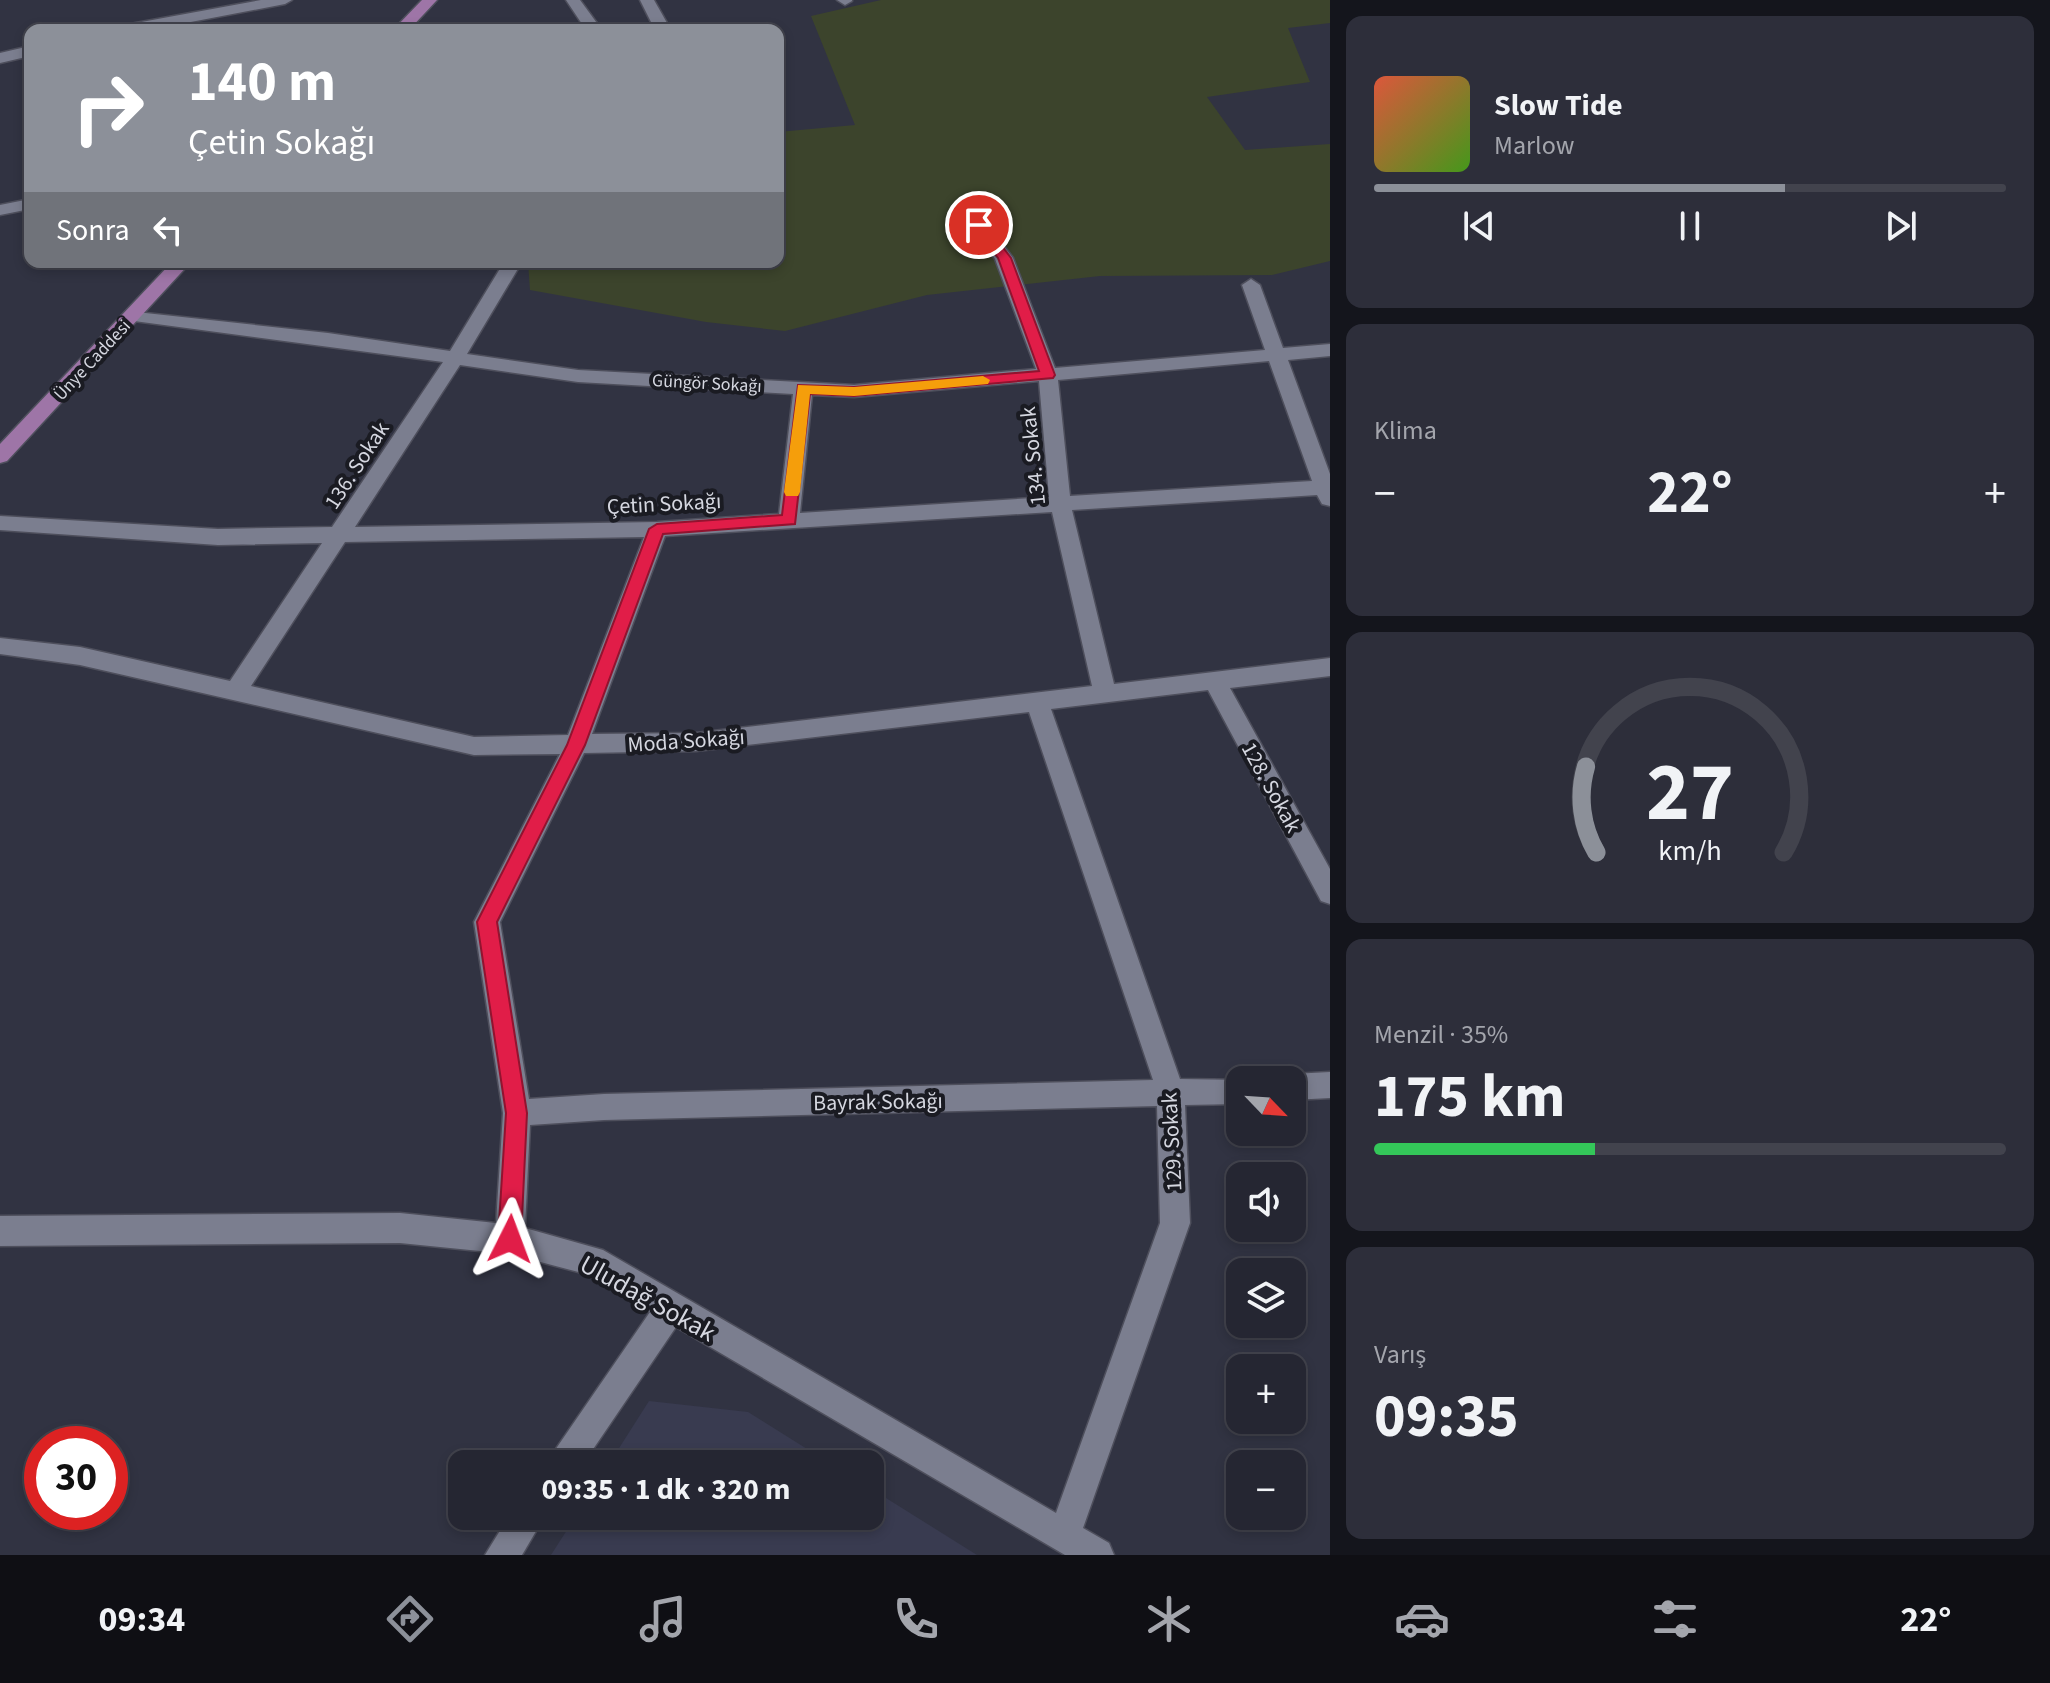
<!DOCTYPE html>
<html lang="tr">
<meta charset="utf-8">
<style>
:root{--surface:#252632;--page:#2d2e3a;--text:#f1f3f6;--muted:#a3a5ac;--line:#42434d;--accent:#8c9099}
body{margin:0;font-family:"Source Sans 3",sans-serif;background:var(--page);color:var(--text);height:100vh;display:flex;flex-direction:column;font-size:30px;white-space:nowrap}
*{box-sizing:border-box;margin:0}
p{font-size:26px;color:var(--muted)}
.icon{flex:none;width:44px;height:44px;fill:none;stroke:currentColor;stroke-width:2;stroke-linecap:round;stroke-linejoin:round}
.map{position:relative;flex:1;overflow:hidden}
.sheet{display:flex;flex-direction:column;gap:16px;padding:16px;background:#14151c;width:720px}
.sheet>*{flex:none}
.hud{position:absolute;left:24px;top:24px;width:760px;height:244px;border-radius:16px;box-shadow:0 4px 12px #0003,0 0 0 2px var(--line);background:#8c9099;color:#fff;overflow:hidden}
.needle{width:52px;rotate:115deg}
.tools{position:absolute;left:1226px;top:1066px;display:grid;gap:16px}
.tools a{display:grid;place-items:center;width:80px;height:80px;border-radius:16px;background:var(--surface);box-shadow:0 4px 12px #0003,0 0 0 2px var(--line);font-size:40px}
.speed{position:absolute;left:24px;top:1426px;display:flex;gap:16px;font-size:40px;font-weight:700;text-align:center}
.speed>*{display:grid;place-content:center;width:104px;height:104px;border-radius:50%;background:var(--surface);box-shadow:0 4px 12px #0003,0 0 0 2px var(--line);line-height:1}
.speed .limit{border:12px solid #d22;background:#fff;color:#111}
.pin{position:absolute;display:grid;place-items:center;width:68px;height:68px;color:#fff;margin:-34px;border:4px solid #fff;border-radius:50%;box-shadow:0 2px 8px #0007}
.me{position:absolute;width:88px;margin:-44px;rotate:3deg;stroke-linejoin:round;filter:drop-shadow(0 0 6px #0008)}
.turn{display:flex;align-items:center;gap:28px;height:168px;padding:0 32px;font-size:36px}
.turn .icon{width:104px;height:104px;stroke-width:2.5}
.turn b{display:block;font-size:56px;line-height:68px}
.then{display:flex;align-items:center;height:76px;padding:0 32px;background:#0003;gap:16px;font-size:30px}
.big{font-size:60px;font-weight:700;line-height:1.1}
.sheet .widget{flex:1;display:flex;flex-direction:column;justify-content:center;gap:12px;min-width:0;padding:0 28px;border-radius:16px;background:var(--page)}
.sheet .dial{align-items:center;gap:0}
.dial svg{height:208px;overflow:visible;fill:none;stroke:var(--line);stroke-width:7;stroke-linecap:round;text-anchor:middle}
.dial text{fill:var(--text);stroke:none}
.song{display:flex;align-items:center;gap:24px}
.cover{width:96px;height:96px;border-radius:12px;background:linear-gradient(135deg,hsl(10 70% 55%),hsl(100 70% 35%))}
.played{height:8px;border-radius:4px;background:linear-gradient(90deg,var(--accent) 65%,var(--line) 65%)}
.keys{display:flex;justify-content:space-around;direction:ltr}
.heat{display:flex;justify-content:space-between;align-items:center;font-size:44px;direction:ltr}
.charge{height:12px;border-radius:6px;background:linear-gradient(90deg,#34c759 35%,var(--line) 0)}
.trip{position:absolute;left:448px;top:1450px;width:436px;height:80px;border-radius:16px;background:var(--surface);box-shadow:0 4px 12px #0003,0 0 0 2px var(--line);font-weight:700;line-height:80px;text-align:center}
.tabs{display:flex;height:128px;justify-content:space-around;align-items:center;background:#0f0f14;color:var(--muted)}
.tabs .icon{width:56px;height:56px}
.tabs .selected{color:var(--accent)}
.tabs b{font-size:36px;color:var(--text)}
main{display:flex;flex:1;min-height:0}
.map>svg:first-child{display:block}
</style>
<main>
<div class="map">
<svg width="1330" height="1555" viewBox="0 0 1330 1555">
<rect width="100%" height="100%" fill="#313342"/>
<!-- built -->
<g fill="#393b50">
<path d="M649,1401L748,1412L831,1464H609Z"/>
<path d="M870,1488L977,1555H551L576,1516H870Z"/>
</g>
<!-- green -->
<path fill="#3c442c" d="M881,0H1330V23L1288,28L1310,82L1207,97L1245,150L1330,144V261L1272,275L1100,276L927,295L785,331L706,322L530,290L528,262H778V132L855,125L811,16Z"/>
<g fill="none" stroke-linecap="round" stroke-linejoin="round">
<!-- minor casing -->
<g stroke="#4e4f5c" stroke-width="3">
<g id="minor">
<path d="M261,0H292L285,4L149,30H117L125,25Z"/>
<path d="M566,0H580L602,30H586Z"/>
<path d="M640,0H654L671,30H655Z"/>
<path d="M837,0H852V1L845,5Z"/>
<path d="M30,46V56L0,63V53Z"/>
<path d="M30,199V209L0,215V205Z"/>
<path d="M979,220L985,221L1013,258L1055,368L1265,350L1242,285L1251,279L1260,285L1283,348L1330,344V356L1288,360L1330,474V506L1322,504L1317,495L1072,510L1114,684L1330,658V676L1230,688L1330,869V904L1321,901L1208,690L1051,709L1180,1079L1245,1080H1240V1104L1185,1105L1190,1223L1083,1528L1109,1543L1114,1555H1065L676,1327L583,1464H548L553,1453L650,1312L586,1274L510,1254L400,1243L0,1246V1216L400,1213L496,1223L503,1113L474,922L560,754L474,755L80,665L0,654V638L80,647L230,681L322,543L218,545L0,530V516L218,529L332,527L443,362L134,321L127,319L125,315L127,311L328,333L450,351L504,262H522L467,354L578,370L854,385L1036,369L995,259L970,225ZM1269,361L1312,481L1070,496L1058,380ZM460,365L578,382L793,394L779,514L657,522L355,527ZM1039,381L1049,497L800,513L812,395L854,397ZM1052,512L1092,686L696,733L592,734L665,536ZM644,537L568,735L474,737L251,686L345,542ZM1029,712L1153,1080L604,1094L529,1099L500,922L584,753L696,751ZM1157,1106L1160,1223L1056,1513L603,1250L525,1228L530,1125L604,1120Z"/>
<path d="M1330,1072V1098L1292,1100V1080H1281L1292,1074Z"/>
<path d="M509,1516H545L522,1555H485Z"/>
</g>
</g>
<!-- major casing -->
<g stroke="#4e4f5c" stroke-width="3">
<g id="major">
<path d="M422,0H437L409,30H393Z"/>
<path d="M172,262H191L7,461L0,463V444Z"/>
</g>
</g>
<!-- minor -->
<use href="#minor" fill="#7b7e8f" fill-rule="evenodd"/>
<!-- major -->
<use href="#major" fill="#9e75a7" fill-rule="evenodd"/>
</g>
<!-- route -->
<path fill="#e11d48" stroke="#92132f" stroke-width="2" d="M974,222H984L1011,258L1055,375L1053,378L854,396L810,394L795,524L663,534L585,745L497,922L527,1113L521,1239L518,1247L510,1250L502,1247L498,1239L506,1113L477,922L567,745L649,529L657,524L782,515L798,385L854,387L1039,371L998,258L972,225Z"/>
<!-- slow -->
<path fill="#f59e0b" d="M983,376L990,380L988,384L854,396L810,394L800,492L798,496H786L784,492L798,385L854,387Z"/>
<g text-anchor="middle" stroke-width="8" stroke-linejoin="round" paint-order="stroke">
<!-- far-street labels -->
<g font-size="18" fill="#d5d7e0" stroke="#1a1b22">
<text transform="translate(92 360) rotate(-47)" y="6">Ünye Caddesi</text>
<text transform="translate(707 383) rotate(3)" y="6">Güngör Sokağı</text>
</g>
<!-- street labels -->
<g font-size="22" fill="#d5d7e0" stroke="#1a1b22">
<text transform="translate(1032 456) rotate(-96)" y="8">134. Sokak</text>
<text transform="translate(356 465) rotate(-57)" y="8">136. Sokak</text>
<text transform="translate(664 503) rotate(-3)" y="8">Çetin Sokağı</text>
<text transform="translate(686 740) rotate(-4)" y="8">Moda Sokağı</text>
<text transform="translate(1272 787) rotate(61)" y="8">128. Sokak</text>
<text transform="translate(878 1101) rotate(-1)" y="8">Bayrak Sokağı</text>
<text transform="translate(1171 1142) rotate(-93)" y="8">129. Sokak</text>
</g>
<!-- near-street labels -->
<g font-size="26" fill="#d5d7e0" stroke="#1a1b22">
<text transform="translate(648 1298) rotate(29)" y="9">Uludağ Sokak</text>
</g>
</g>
</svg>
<div class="tools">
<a><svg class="needle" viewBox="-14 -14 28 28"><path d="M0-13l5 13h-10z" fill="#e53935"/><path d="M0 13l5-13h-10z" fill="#a3a5ac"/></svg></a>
<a><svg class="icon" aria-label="sound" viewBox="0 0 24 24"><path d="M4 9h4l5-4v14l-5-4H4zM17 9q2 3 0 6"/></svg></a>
<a><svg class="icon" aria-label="layers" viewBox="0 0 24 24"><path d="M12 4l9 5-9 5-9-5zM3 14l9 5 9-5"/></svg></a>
<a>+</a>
<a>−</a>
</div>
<div class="speed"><div class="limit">30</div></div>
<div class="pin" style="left:979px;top:225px;background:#d93025"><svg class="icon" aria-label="arrive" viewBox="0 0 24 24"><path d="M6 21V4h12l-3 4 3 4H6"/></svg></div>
<svg class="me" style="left:510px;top:1239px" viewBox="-20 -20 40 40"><path d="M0-17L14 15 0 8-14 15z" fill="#e11d48" stroke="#fff" stroke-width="4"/></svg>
<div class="trip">09:35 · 1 dk · 320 m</div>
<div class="hud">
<div class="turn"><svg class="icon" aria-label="right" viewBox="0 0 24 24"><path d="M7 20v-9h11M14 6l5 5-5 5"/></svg><div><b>140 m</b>Çetin Sokağı</div></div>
<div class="then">Sonra<svg class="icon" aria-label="left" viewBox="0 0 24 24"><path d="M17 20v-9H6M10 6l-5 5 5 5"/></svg></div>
</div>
</div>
<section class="sheet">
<div class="widget">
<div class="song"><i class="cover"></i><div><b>Slow Tide</b><p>Marlow</p></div></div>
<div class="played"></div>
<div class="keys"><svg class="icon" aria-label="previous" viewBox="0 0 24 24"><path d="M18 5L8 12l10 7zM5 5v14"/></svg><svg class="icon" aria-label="pause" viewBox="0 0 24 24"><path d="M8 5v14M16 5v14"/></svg><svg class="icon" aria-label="next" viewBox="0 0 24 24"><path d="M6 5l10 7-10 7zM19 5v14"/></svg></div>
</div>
<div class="widget"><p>Klima</p>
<div class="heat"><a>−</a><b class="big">22°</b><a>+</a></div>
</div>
<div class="widget dial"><svg viewBox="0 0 100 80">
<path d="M14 69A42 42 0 1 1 86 69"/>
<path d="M14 69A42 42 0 0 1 10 36" stroke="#8c9099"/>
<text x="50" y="56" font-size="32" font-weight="700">27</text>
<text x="50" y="72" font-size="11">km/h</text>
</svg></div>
<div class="widget"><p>Menzil · 35%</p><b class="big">175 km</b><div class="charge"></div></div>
<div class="widget"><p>Varış</p><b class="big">09:35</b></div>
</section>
</main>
<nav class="tabs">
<b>09:34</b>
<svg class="icon selected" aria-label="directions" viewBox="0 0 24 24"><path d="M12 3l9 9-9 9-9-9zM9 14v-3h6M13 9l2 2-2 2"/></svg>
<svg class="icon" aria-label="music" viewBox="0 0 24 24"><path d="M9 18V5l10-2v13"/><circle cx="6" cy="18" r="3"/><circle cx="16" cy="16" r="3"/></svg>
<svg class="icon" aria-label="phone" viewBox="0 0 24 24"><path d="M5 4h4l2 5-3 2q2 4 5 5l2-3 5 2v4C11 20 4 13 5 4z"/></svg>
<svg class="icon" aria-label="climate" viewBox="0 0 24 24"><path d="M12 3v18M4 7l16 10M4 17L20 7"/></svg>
<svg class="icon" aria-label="car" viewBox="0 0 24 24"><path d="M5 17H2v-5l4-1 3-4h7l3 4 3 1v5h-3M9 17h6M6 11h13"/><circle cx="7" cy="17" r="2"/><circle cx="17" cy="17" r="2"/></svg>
<svg class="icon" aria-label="filters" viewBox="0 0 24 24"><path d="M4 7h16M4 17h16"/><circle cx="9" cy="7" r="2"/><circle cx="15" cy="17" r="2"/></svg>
<b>22°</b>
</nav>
